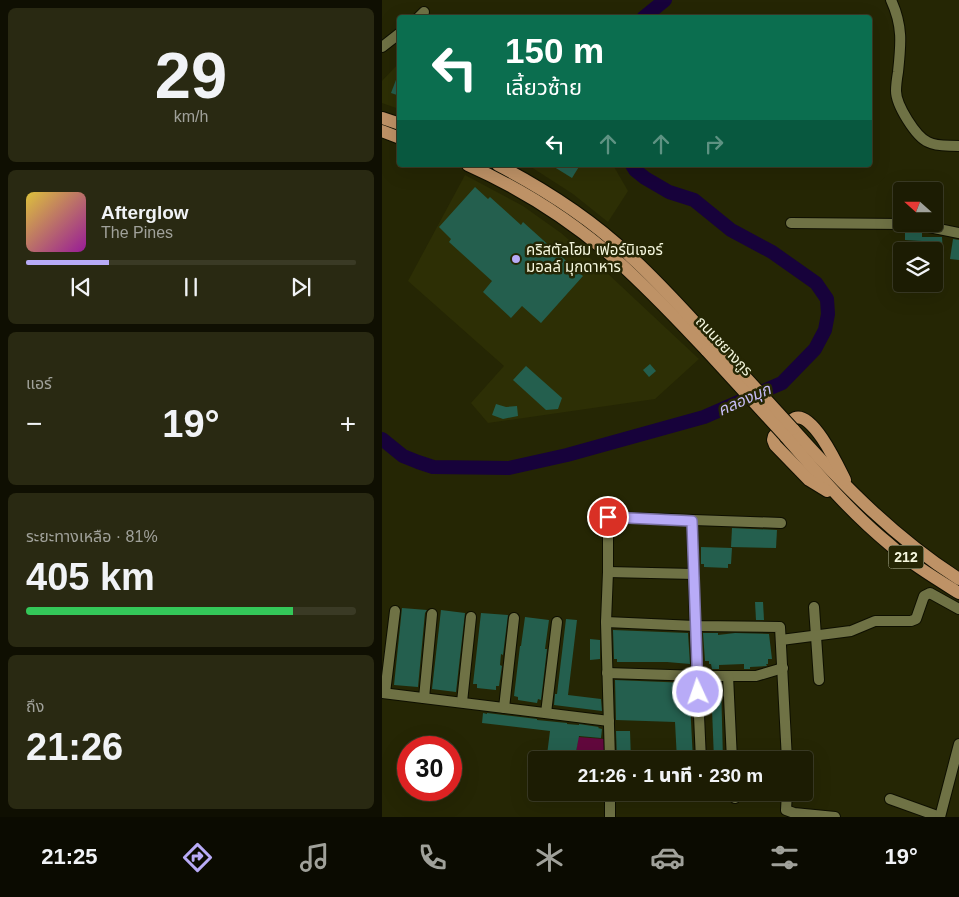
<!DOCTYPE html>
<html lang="th">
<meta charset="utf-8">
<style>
:root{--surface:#1c1c03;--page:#292912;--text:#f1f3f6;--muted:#a0a19a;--line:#3a3a25;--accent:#b8abf7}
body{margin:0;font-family:Helvetica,"Noto Sans Thai",sans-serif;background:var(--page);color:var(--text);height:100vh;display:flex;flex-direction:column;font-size:19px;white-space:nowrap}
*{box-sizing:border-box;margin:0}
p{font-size:16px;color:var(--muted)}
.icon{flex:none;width:28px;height:28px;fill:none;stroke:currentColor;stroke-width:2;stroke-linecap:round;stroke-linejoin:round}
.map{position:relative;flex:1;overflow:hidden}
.details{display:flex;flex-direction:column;gap:8px;padding:8px;background:#0f0f02;width:382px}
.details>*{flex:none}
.guide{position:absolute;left:15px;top:15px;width:475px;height:152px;border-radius:5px;box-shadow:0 5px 20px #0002,0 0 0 1px var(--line);background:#0b6e4f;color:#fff;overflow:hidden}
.needle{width:32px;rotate:291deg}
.buttons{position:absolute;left:511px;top:182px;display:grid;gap:10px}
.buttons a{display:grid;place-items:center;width:50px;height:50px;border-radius:5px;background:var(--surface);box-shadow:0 5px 20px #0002,0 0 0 1px var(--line);font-size:25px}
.speed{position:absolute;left:15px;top:736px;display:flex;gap:10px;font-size:25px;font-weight:700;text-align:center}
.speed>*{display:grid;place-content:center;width:65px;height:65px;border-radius:50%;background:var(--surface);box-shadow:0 5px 20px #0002,0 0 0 1px var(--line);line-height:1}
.speed .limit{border:8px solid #d22;background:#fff;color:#111}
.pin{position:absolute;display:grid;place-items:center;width:42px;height:42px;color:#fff;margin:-21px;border:2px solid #fff;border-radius:50%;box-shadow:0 1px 5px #0007}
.me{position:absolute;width:55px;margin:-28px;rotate:357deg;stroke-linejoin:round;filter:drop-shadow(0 0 4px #0008)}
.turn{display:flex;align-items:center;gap:18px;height:105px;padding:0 25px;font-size:22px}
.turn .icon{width:65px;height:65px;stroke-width:2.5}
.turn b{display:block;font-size:35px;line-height:42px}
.lanes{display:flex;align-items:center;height:48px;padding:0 25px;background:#0003;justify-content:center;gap:25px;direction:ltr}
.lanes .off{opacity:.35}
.big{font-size:38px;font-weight:800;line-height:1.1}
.details .widget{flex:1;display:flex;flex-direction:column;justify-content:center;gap:8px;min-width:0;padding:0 18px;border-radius:8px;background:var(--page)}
.details .dial{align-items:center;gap:0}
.dial b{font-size:65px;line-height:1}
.song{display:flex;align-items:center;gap:15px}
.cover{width:60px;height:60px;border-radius:8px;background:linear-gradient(135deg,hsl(50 70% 55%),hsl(300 70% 35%))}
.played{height:5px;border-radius:2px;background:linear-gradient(90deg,var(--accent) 25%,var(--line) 25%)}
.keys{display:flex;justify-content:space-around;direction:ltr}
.heat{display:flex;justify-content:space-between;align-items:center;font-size:28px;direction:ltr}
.charge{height:8px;border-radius:4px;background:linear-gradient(90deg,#34c759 81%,var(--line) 0)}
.trip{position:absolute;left:146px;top:751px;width:285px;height:50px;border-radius:5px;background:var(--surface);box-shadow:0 5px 20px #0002,0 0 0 1px var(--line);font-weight:800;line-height:50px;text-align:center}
.tab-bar{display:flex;height:80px;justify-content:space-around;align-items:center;background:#0b0b01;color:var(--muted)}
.tab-bar .icon{width:35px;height:35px}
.tab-bar .current{color:var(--accent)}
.tab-bar b{font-size:22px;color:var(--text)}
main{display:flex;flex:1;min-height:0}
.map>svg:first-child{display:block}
</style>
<main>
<section class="details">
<div class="widget dial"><b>29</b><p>km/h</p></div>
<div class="widget">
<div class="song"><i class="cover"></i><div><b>Afterglow</b><p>The Pines</p></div></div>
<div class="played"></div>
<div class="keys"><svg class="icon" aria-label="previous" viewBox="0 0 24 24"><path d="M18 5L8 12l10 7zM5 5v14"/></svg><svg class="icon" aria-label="pause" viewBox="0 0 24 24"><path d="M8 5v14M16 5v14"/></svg><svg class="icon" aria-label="next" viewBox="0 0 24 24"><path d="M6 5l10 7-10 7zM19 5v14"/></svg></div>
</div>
<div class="widget"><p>แอร์</p>
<div class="heat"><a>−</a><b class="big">19°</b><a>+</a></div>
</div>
<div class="widget"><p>ระยะทางเหลือ · 81%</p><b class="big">405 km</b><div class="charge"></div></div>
<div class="widget"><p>ถึง</p><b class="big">21:26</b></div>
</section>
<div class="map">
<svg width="577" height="817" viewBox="0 0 577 817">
<rect width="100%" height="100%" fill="#252604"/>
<!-- built -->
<g fill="#2d2f05">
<path d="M17,63V109L0,103V81Z"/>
<path d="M146,165H231L246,191L226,222L191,194Z"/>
<path d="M83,175L141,206L179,233L224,272L317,359L273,399L106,423L89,403L122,366L26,281Z"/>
</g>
<!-- green -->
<path fill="#62083d" d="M196,737L222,739V760H188C195,754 195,746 196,737Z"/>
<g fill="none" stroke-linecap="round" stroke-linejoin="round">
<!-- river -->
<g stroke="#17023b" stroke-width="14">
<path d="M261,18L283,0"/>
<path d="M0,439L21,456L36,462L51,467L127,468L185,455L322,417L400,383L433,349L443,330L446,314L445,299L434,283L390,252L349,230L312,200L287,192L263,178L253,170L250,165"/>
</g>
</g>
<!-- building -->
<g fill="#245f4e">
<path d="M17,72H18V96L9,93Z"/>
<path d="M169,165H198L190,178Z"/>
<path d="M93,187L106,199L108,197L139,225L141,222L201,276L159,323L140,306L129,318L101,292L110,281L67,242L69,239L57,227Z"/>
<path d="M523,231L540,233V237H560L561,255H552V251H540V240V241L523,240Z"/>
<path d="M571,239L577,240V260L568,259Z"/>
<path d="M268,364L274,371L267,377L261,370Z"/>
<path d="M144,366L180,398L176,409L164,410L131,380Z"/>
<path d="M114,404L124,407L135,406L136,416L121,419L110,415Z"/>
<path d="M350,528L395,530L394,548L349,547Z"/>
<path d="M319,547L350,548L349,564H346V568L322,567V564H319Z"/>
<path d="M373,602H381L382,620H374Z"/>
<path d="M20,608L45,610L43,613L36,687L12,685Z"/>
<path d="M59,610L83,613L74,692L50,689Z"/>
<path d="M99,613L126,615L121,655L119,654L118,665L120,666L117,686H114V690L95,688V684H91Z"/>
<path d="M143,617L167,620L163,649H165L159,700L156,699L155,703L136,700V697L132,696L138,646H139Z"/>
<path d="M184,619L195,620L186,695L219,699L220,711L172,705L173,694H175Z"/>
<path d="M231,630L306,633L308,664L285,662H235V659H232Z"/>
<path d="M321,633H336V635L353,633L387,634L390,659H386V664H384L385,666L368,667V669H362V664L337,665V669H330L329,664H327V661H323Z"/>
<path d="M208,639L218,640V659L208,660Z"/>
<path d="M233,680L307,683L311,760H295L293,722L234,720Z"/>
<path d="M329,683H339L341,760H332Z"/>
<path d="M101,713L105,714V713L155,719V720L185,723V724L197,725V724L217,727L216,728L220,729L219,738L197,736L194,752H191L190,758L187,757V760H181V757L165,755L168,731L100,723Z"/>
<path d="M234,731H248L249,760H235Z"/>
</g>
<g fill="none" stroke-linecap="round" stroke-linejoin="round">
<!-- minor casing -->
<g stroke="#0e0f00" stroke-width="12">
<g id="minor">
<path d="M509,0C521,26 519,44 516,72C515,78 514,85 514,91C514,105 534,137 546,142C555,147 567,145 577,146"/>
<path d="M36,18L42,12"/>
<path d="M0,47L18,33"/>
<path d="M409,223L520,224"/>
<path d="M522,224L537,225L577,233"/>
<path d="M310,521L313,626L319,760"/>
<path d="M226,572L312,574"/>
<path d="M432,607L437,680"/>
<path d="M224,622L313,626L398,627L405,760"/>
<path d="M399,640L469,631L493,621H529L534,619L542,596L548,593L577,609"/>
<path d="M225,673L319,676H374L401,668"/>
<path d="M346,676L350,760"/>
<path d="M0,693L227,721"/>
<path d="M3,693L13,611"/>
<path d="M42,698L50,614"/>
<path d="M80,702L89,617"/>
<path d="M122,708L132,618"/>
<path d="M164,713L175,622"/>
<path d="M228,760L224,622L226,572V517L399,523"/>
<path d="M228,792V817"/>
<path d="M352,792L353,798"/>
<path d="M405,792L404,810L412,813L453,817"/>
<path d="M508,799L558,817"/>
<path d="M558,817L577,744"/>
</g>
</g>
<!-- major casing -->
<g stroke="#0e0f00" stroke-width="14">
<g id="major">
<path d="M0,118L18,124"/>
<path d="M0,131L18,138"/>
<path d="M86,165C142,190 196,225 242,267C271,294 298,322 325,351"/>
<path d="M116,165C162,189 210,220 248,256C278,283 305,314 333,344"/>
<path d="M411,429C461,485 513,538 577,579"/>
<path d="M403,436C436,474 468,512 507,544C528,563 553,578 577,593"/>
<path d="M445,491L427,480L393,445L391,440L392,436C397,432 408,420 413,418C431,411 457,468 463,480"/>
</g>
</g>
<!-- minor -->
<use href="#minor" stroke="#6f7245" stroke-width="10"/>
<!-- major -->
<use href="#major" stroke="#be9266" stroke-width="12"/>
<!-- major-bridge casing -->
<g stroke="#0e0f00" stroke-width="14" stroke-linecap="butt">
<g id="major-bridge">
<path d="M333,344L411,429"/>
<path d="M325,351L403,436"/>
</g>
</g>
<!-- major-bridge -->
<use href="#major-bridge" stroke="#be9266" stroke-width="12"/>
</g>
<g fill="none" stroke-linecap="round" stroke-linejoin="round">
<!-- route casing -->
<g stroke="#786fa1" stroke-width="12">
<path id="route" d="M226,517L310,521L316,692"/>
</g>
<!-- route -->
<use href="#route" stroke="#b8abf7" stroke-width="9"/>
</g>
<!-- markers -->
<circle fill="#b8abf7" stroke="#252604" stroke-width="2" cx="134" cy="259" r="5"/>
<g text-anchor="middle" stroke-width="5" stroke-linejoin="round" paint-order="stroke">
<!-- shield labels -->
<rect fill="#252604" stroke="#b7b89d" stroke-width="1" x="506.5" y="545.5" width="35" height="23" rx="4"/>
<g font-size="14" font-weight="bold" fill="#f5f7de">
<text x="524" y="562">212</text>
</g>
<!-- poi labels -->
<g font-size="15" fill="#f5f7de" stroke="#252604" text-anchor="start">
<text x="144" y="255">คริสตัลโฮม เฟอร์นิเจอร์<tspan x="144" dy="17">มอลล์ มุกดาหาร</tspan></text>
</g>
<!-- street labels -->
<g font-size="15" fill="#f5f7de" stroke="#252604">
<text transform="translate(342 346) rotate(47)" y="5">ถนนชยางกูร</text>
</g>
<!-- water labels -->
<g font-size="16" font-style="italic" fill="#c6bdf6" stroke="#252604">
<text transform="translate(362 399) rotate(-24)" y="6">คลองมุก</text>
</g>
</g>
</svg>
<div class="buttons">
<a><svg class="needle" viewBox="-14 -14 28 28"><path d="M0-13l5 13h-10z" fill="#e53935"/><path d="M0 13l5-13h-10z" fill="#a0a19a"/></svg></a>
<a><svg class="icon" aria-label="layers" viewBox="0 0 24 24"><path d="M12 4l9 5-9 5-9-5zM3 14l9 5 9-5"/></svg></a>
</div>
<div class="speed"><div class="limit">30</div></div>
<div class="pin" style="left:226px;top:517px;background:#d93025"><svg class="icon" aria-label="arrive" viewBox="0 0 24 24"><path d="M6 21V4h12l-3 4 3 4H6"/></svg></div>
<svg class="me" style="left:316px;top:692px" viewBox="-20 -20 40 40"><circle r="17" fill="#b8abf7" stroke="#fff" stroke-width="3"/><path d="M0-11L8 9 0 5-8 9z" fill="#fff"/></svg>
<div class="trip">21:26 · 1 นาที · 230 m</div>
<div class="guide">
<div class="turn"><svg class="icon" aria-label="left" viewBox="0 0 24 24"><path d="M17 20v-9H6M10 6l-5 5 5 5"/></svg><div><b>150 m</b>เลี้ยวซ้าย</div></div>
<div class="lanes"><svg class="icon" aria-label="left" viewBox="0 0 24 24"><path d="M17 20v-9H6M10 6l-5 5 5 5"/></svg><svg class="icon off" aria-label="ahead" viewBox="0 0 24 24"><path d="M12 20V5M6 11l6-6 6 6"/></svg><svg class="icon off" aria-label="ahead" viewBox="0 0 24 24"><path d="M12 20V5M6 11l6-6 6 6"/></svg><svg class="icon off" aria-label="right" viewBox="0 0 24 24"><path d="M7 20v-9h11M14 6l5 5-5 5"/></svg></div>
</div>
</div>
</main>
<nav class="tab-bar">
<b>21:25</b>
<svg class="icon current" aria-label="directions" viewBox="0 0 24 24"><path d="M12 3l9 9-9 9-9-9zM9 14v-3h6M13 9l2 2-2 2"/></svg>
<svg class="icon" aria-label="music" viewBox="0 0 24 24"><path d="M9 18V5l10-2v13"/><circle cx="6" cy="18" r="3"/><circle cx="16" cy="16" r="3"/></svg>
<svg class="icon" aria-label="phone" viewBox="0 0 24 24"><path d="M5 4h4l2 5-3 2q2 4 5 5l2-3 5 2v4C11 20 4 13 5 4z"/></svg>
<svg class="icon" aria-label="climate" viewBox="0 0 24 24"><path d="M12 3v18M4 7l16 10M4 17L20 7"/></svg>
<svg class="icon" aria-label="car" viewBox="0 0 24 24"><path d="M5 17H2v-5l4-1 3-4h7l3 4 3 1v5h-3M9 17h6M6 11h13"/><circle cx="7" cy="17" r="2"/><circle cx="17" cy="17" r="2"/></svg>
<svg class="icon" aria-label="filters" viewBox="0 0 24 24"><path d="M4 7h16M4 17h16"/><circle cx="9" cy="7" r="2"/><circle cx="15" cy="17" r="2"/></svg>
<b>19°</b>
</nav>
